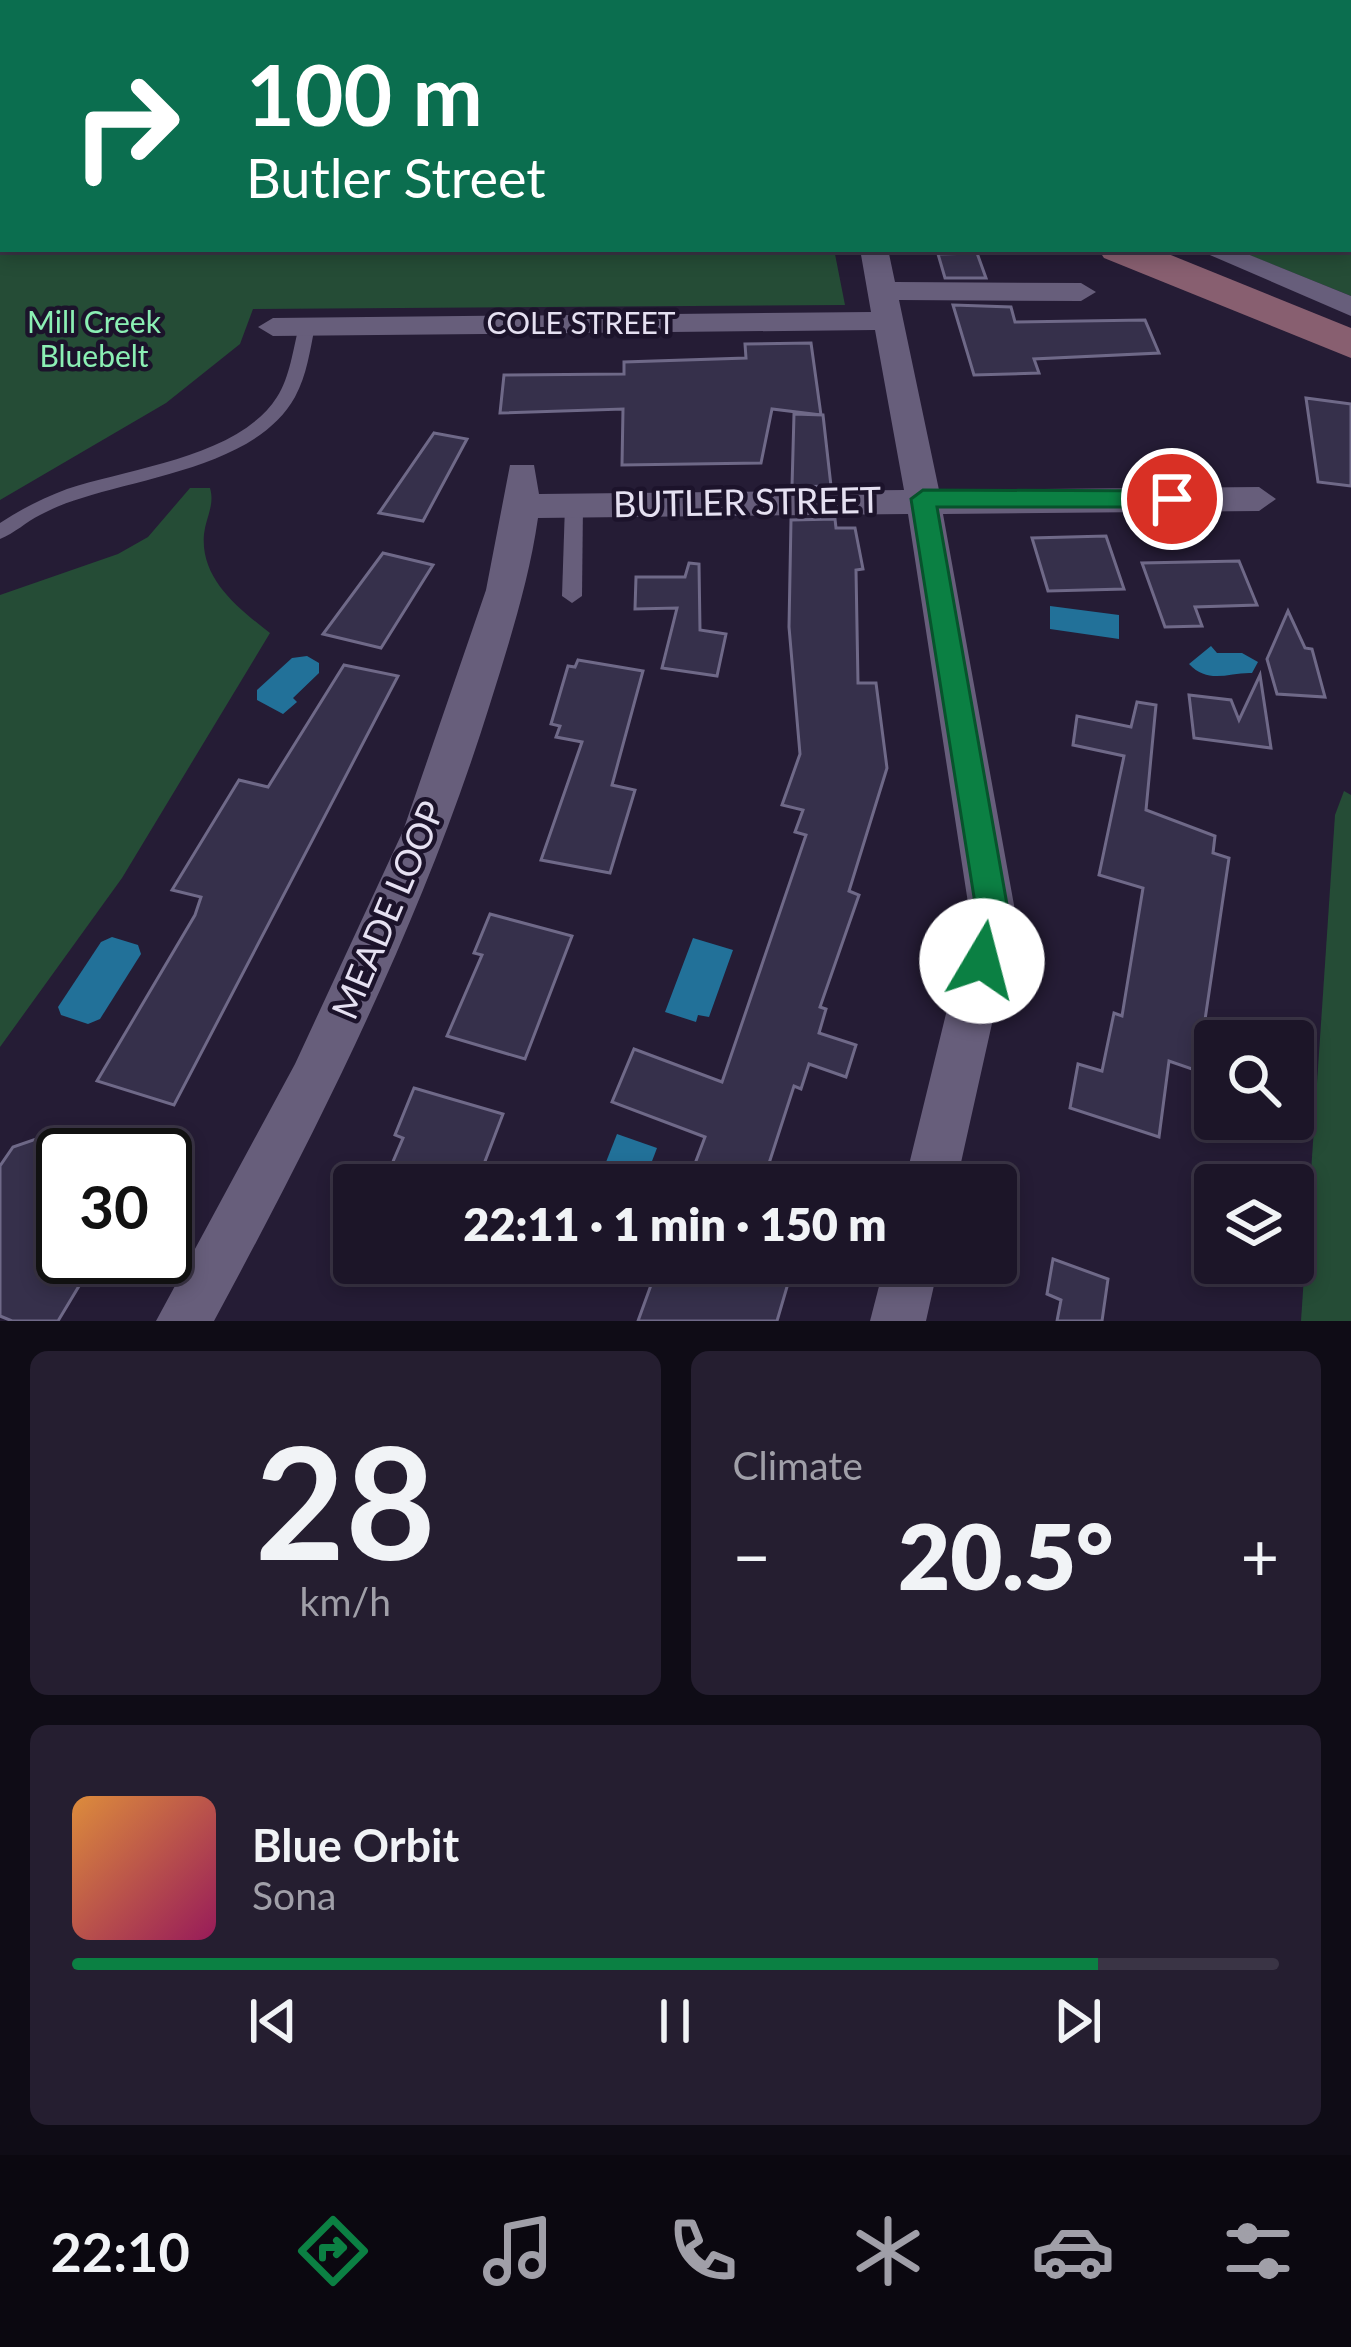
<!DOCTYPE html>
<meta charset="utf-8">
<style>
:root{--surface:#1c1528;--page:#251e30;--text:#f1f3f6;--muted:#a09fa8;--line:#3a3445;--accent:#0b8043}
body{margin:0;font-family:Lato,sans-serif;background:var(--page);color:var(--text);height:100vh;display:flex;flex-direction:column;font-size:45px;white-space:nowrap}
*{box-sizing:border-box;margin:0}
p{font-size:39px;color:var(--muted)}
.icon{flex:none;width:66px;height:66px;fill:none;stroke:currentColor;stroke-width:2;stroke-linecap:round;stroke-linejoin:round}
.map{position:relative;height:1321px;overflow:hidden}
.drawer{display:flex;flex-direction:column;gap:30px;padding:30px;background:#0f0c16;flex:1}
.drawer>*{flex:none}
.hud{position:absolute;left:0px;top:0px;width:1353px;height:252px;box-shadow:0 6px 18px #0003,0 0 0 3px var(--line);background:#0b6e4f;color:#fff;overflow:hidden}
.controls{position:absolute;left:1194px;top:1020px;display:grid;gap:24px}
.controls a{display:grid;place-items:center;width:120px;height:120px;border-radius:12px;background:var(--surface);box-shadow:0 6px 18px #0003,0 0 0 3px var(--line);font-size:60px}
.speed{position:absolute;left:36px;top:1128px;display:flex;gap:24px;font-size:60px;font-weight:700;text-align:center}
.speed>*{display:grid;place-content:center;width:156px;height:156px;border-radius:50%;background:var(--surface);box-shadow:0 6px 18px #0003,0 0 0 3px var(--line);line-height:1}
.speed .limit{border:6px solid #111;border-radius:18px;background:#fff;color:#111}
.pin{position:absolute;display:grid;place-items:center;width:102px;height:102px;color:#fff;margin:-51px;border:6px solid #fff;border-radius:50%;box-shadow:0 3px 12px #0007}
.me{position:absolute;width:132px;margin:-66px;rotate:8deg;stroke-linejoin:round;filter:drop-shadow(0 0 9px #0008)}
.turn{display:flex;align-items:center;gap:42px;height:252px;padding:0 48px;font-size:54px}
.turn .icon{width:156px;height:156px;stroke-width:2.5}
.turn b{display:block;font-size:84px;line-height:102px}
.big{font-size:90px;font-weight:800;line-height:1.1}
.drawer .tile{flex:1;display:flex;flex-direction:column;justify-content:center;gap:18px;min-width:0;padding:0 42px;border-radius:18px;background:var(--page)}
.drawer .dial{align-items:center;gap:0}
.dial b{font-size:156px;line-height:1}
.song{display:flex;align-items:center;gap:36px}
.cover{width:144px;height:144px;border-radius:18px;background:linear-gradient(135deg,hsl(30 70% 55%),hsl(330 70% 35%))}
.played{height:12px;border-radius:6px;background:linear-gradient(90deg,var(--accent) 85%,var(--line) 85%)}
.keys{display:flex;justify-content:space-around;direction:ltr}
.heat{display:flex;justify-content:space-between;align-items:center;font-size:66px;direction:ltr}
.drawer .tiles{flex:1;display:grid;gap:30px;grid-template-columns:1fr 1fr}
.tile:last-child{grid-column:span 2}
.trip{position:absolute;left:333px;top:1164px;width:684px;height:120px;border-radius:12px;background:var(--surface);box-shadow:0 6px 18px #0003,0 0 0 3px var(--line);font-weight:800;line-height:120px;text-align:center}
.tab-bar{display:flex;height:192px;justify-content:space-around;align-items:center;background:#0b0810;color:var(--muted)}
.tab-bar .icon{width:84px;height:84px}
.tab-bar .active{color:var(--accent)}
.tab-bar b{font-size:54px;color:var(--text)}
.map>svg:first-child{display:block}
</style>
<div class="map">
<svg width="1351" height="1321" viewBox="0 0 1351 1321">
<rect width="100%" height="100%" fill="#251c35"/>
<!-- green -->
<g fill="#254c36">
<path d="M0,45L3,249H834L845,305L253,309L240,344L166,403L0,500Z"/>
<path d="M1351,82V296L1234,249H1350Z"/>
<path d="M190,488H210C215,505 206,517 204,534C200,579 238,608 270,633L122,878L0,1047V595L118,554L148,537Z"/>
<path d="M1344,791L1351,795V1321H1301L1335,815Z"/>
</g>
<!-- water -->
<g fill="#227199">
<path d="M1050,606L1119,615V639L1050,629Z"/>
<path d="M1211,646L1217,653H1242L1258,662L1252,673C1229,672 1209,685 1189,664Z"/>
<path d="M307,656L319,663V673L293,698L297,702L283,714L257,700V690L292,658Z"/>
<path d="M112,937L138,945L141,954L100,1019L88,1024L61,1015L58,1007L101,942Z"/>
<path d="M693,938L733,950L709,1017L698,1015L696,1022L665,1012Z"/>
<path d="M617,1134L657,1148L643,1185H597Z"/>
</g>
<!-- building -->
<g fill="#36304b" stroke="#6f6988" stroke-width="3">
<path d="M977,253L986,278H945L938,254Z"/>
<path d="M953,305L1011,307L1015,322L1145,320L1159,353L1034,359L1039,373L974,375Z"/>
<path d="M811,343L821,415L772,409L761,463L622,465L623,409L500,413L504,375L624,374V362L746,358L745,344Z"/>
<path d="M1306,398L1351,404V486L1318,482Z"/>
<path d="M794,414L823,415L831,486L792,487Z"/>
<path d="M434,433L467,439L423,521L379,513Z"/>
<path d="M835,519L836,528H855L863,569L856,570L858,683H876L887,768L849,891L859,895L820,1007L826,1009L819,1033L856,1045L846,1077L809,1064L801,1089L794,1086L762,1185H687L705,1137L612,1102L634,1049L722,1082L806,835L795,832L803,810L782,805L800,754L789,627L791,520Z"/>
<path d="M1106,536L1124,589L1048,591L1032,538Z"/>
<path d="M383,553L433,565L381,648L323,634Z"/>
<path d="M1239,561L1257,605L1195,607L1202,626L1165,627L1142,563Z"/>
<path d="M689,563L699,564L700,630L726,634L717,676L662,668L677,608L635,609L636,577H685Z"/>
<path d="M1288,611L1305,648L1312,649L1325,697L1277,694L1267,659Z"/>
<path d="M578,660L643,671L612,785L635,790L610,873L541,860L582,742L556,737L560,726L551,724L568,666L575,667Z"/>
<path d="M344,665L398,676L174,1105L97,1081L195,915L201,897L172,890L239,780L268,787Z"/>
<path d="M1260,675L1271,748L1194,738L1189,695L1231,700L1239,720Z"/>
<path d="M1137,702L1156,705L1146,810L1215,836L1213,853L1229,858L1202,1040L1215,1045V1077L1169,1061L1159,1137L1070,1108L1078,1064L1102,1071L1114,1013L1122,1016L1143,888L1099,875L1124,756L1073,745L1077,716L1131,727Z"/>
<path d="M490,914L572,936L525,1059L447,1036L482,955L474,953Z"/>
<path d="M414,1088L503,1114L476,1185H383L403,1138L395,1135Z"/>
<path d="M36,1139L63,1150V1257H84L72,1276L82,1281L58,1321H12L0,1316V1166L13,1147Z"/>
<path d="M1053,1259L1108,1279L1102,1321H1057L1061,1300L1047,1294Z"/>
<path d="M659,1263H794L777,1321H638Z"/>
</g>
<g fill="none" stroke-linecap="round" stroke-linejoin="round">
<!-- lane -->
<g fill="#675e7b" fill-rule="evenodd">
<path d="M307,321L315,326C310,350 307,375 295,397C258,464 149,476 82,498C68,502 53,508 40,515C26,522 15,533 0,539V523C21,509 43,498 67,489C130,468 239,457 277,397C290,377 293,349 299,326Z"/>
<path d="M574,499L583,505L582,596L572,603L562,596L565,505Z"/>
</g>
<!-- street -->
<g fill="#675e7b" fill-rule="evenodd">
<rect x="936" y="0" width="22" height="3"/>
<path d="M860,249H888L895,282L1081,283L1096,292L1081,301L899,300L939,490L1259,487L1276,499L1259,511L943,514L1016,916L956,1185H904L970,916L908,514L538,518C529,581 509,643 490,704C423,919 321,1123 214,1321H156L295,1064L403,831L486,590L510,465H534L539,494L904,490L875,330L273,336L258,327L273,318L871,312Z"/>
<path d="M1196,249H1235L1351,296V316Z"/>
<path d="M885,1263H939L926,1321H870Z"/>
</g>
<!-- secondary -->
<g fill="#885f70" fill-rule="evenodd">
<path d="M494,0H536L538,3H497Z"/>
<path d="M1098,249H1156L1351,328V358L1104,258Z"/>
</g>
</g>
<!-- route -->
<path fill="#0b8043" stroke="#07532c" stroke-width="3" d="M923,490L1172,491L1184,499L1172,507H937L1009,916L994,971L982,976L971,971L966,961L977,916L911,499Z"/>
<g text-anchor="middle" stroke-width="9" stroke-linejoin="round" paint-order="stroke">
<!-- far-park labels -->
<g font-size="30" fill="#8befb4" stroke="#1c132b">
<text x="94" y="333">Mill Creek<tspan x="94" dy="34">Bluebelt</tspan></text>
</g>
<!-- far-street labels -->
<g font-size="30" fill="#e5e0f1" stroke="#1c132b">
<text x="581" y="334">COLE STREET</text>
</g>
<!-- street labels -->
<g font-size="36" fill="#e5e0f1" stroke="#1c132b">
<text transform="translate(747 502) rotate(-1)" y="13">BUTLER STREET</text>
<text transform="translate(388 910) rotate(-67)" y="13">MEADE LOOP</text>
</g>
</g>
</svg>
<div class="controls">
<a><svg class="icon" aria-label="search" viewBox="0 0 24 24"><circle cx="10" cy="10" r="6"/><path d="M15 15l6 6"/></svg></a>
<a><svg class="icon" aria-label="layers" viewBox="0 0 24 24"><path d="M12 4l9 5-9 5-9-5zM3 14l9 5 9-5"/></svg></a>
</div>
<div class="speed"><div class="limit">30</div></div>
<div class="pin" style="left:1172px;top:499px;background:#d93025"><svg class="icon" aria-label="arrive" viewBox="0 0 24 24"><path d="M6 21V4h12l-3 4 3 4H6"/></svg></div>
<svg class="me" style="left:982px;top:961px" viewBox="-20 -20 40 40"><circle r="19" fill="#fff"/><path d="M0-13L10 11 0 6-10 11z" fill="#0b8043"/></svg>
<div class="trip">22:11 · 1 min · 150 m</div>
<div class="hud">
<div class="turn"><svg class="icon" aria-label="right" viewBox="0 0 24 24"><path d="M7 20v-9h11M14 6l5 5-5 5"/></svg><div><b>100 m</b>Butler Street</div></div>
</div>
</div>
<section class="drawer">
<div class="tiles">
<div class="tile dial"><b>28</b><p>km/h</p></div>
<div class="tile"><p>Climate</p>
<div class="heat"><a>−</a><b class="big">20.5°</b><a>+</a></div>
</div>
<div class="tile">
<div class="song"><i class="cover"></i><div><b>Blue Orbit</b><p>Sona</p></div></div>
<div class="played"></div>
<div class="keys"><svg class="icon" aria-label="previous" viewBox="0 0 24 24"><path d="M18 5L8 12l10 7zM5 5v14"/></svg><svg class="icon" aria-label="pause" viewBox="0 0 24 24"><path d="M8 5v14M16 5v14"/></svg><svg class="icon" aria-label="next" viewBox="0 0 24 24"><path d="M6 5l10 7-10 7zM19 5v14"/></svg></div>
</div>
</div>
</section>
<nav class="tab-bar">
<b>22:10</b>
<svg class="icon active" aria-label="directions" viewBox="0 0 24 24"><path d="M12 3l9 9-9 9-9-9zM9 14v-3h6M13 9l2 2-2 2"/></svg>
<svg class="icon" aria-label="music" viewBox="0 0 24 24"><path d="M9 18V5l10-2v13"/><circle cx="6" cy="18" r="3"/><circle cx="16" cy="16" r="3"/></svg>
<svg class="icon" aria-label="phone" viewBox="0 0 24 24"><path d="M5 4h4l2 5-3 2q2 4 5 5l2-3 5 2v4C11 20 4 13 5 4z"/></svg>
<svg class="icon" aria-label="climate" viewBox="0 0 24 24"><path d="M12 3v18M4 7l16 10M4 17L20 7"/></svg>
<svg class="icon" aria-label="car" viewBox="0 0 24 24"><path d="M5 17H2v-5l4-1 3-4h7l3 4 3 1v5h-3M9 17h6M6 11h13"/><circle cx="7" cy="17" r="2"/><circle cx="17" cy="17" r="2"/></svg>
<svg class="icon" aria-label="filters" viewBox="0 0 24 24"><path d="M4 7h16M4 17h16"/><circle cx="9" cy="7" r="2"/><circle cx="15" cy="17" r="2"/></svg>
</nav>
